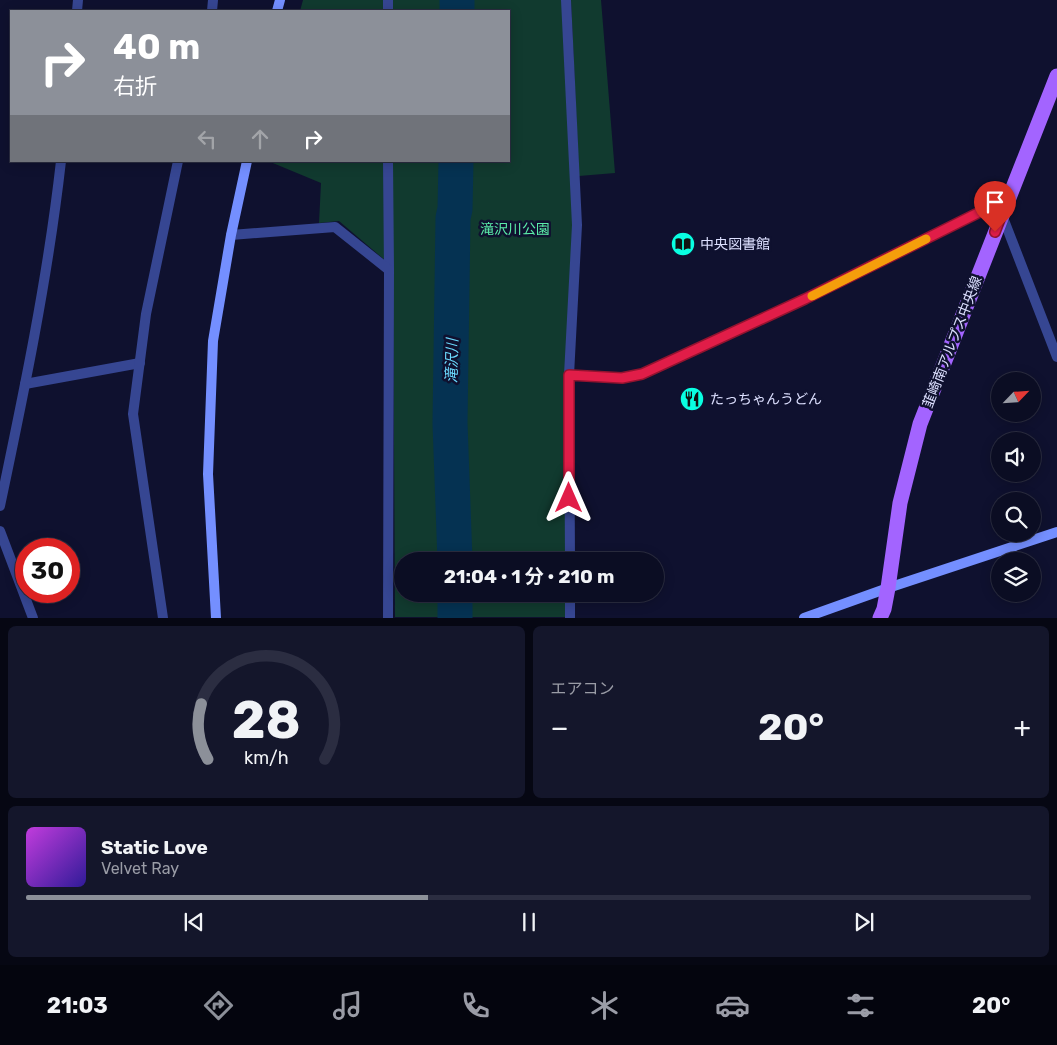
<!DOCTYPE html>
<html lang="ja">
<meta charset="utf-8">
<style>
:root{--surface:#0b0d23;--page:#14162b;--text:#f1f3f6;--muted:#9a9ca6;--line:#2b2d41;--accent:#8c9099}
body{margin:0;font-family:Rubik,"Noto Sans JP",sans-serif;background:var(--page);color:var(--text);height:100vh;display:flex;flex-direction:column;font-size:19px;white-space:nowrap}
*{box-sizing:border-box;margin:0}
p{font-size:16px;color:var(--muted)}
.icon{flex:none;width:28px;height:28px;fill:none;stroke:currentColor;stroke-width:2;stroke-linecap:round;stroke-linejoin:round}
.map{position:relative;height:618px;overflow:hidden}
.details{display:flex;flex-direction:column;gap:8px;padding:8px;background:#060713;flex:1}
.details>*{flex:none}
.top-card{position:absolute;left:10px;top:10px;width:500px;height:152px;border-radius:0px;box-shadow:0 2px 12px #0003,0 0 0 1px var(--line);background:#8c9099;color:#fff;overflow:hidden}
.needle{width:32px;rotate:65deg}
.buttons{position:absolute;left:991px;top:372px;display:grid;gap:10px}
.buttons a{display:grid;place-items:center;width:50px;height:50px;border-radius:50%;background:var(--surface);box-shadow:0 2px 12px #0003,0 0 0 1px var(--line);font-size:25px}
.speed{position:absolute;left:15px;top:538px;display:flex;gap:10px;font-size:25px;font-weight:700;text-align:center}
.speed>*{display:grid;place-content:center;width:65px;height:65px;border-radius:50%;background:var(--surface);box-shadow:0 2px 12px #0003,0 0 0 1px var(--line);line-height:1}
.speed .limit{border:8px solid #d22;background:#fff;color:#111}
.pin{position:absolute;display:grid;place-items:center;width:42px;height:42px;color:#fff;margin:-51px -21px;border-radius:50% 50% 50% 0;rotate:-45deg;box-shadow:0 0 5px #0007}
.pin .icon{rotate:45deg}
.me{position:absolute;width:55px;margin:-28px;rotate:0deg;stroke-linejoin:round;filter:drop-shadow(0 0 4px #0008)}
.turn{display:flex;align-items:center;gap:18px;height:105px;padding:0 20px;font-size:22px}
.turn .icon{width:65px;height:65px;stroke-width:2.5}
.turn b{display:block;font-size:35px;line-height:42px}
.lanes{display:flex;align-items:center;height:48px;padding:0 20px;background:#0003;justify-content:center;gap:25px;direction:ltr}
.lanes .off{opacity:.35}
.big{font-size:38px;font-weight:700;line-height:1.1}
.details .tile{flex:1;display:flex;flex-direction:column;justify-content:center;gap:8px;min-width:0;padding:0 18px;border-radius:8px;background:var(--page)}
.details .dial{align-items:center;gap:0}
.dial svg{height:130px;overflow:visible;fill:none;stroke:var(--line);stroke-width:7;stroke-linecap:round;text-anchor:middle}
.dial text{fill:var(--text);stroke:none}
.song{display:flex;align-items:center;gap:15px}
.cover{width:60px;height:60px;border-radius:8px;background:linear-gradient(135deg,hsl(290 70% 55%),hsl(250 70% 35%))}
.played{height:5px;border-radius:2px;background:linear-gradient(90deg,var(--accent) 40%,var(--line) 40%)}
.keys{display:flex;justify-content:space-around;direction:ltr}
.heat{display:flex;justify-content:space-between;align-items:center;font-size:28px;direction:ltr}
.details .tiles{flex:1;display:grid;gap:8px;grid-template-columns:1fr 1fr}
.tile:last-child{grid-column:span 2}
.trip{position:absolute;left:394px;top:552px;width:270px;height:50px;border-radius:25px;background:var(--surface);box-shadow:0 2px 12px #0003,0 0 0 1px var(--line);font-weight:700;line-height:50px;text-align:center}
.tab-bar{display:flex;height:80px;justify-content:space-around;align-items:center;background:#04050e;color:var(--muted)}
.tab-bar .icon{width:35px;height:35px}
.tab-bar .active{color:var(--accent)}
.tab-bar b{font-size:22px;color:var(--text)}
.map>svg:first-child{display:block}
</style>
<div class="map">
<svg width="1057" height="618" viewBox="0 0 1057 618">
<rect width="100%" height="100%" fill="#0f112f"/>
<!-- green -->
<g fill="#113a2f">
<path d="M303,0H446V11H300Z"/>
<path d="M457,0H566L576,215L570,561H455L451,440V390L456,161H509V11H457Z"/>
<path d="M571,0H601L615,173L579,176Z"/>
<path d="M268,161H446L447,299L436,301L445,324L448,561H402V594H448V617H395L393,267L339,221L319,223L321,183Z"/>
<rect x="455" y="594" width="115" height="23"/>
</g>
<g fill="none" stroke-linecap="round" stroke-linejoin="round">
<!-- river -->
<g stroke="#053252" stroke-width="35">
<path d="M457,0V11"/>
<path d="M455,561L450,423L453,218L455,209L456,161"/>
<path d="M455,594V618"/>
</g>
<!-- street -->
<g stroke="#364692" stroke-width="10">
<path d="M388,0V11"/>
<path d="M566,0L577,225L569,375L570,561"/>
<path d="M77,11L78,0"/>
<path d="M212,11L213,0"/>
<path d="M388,161L389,270"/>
<path d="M1002,215L1057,357"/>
<path d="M231,235L335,227L389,270L388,618"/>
<path d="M569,375L622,378L642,374L805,299L1008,198"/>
<path d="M25,384L140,363"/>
<path d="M0,506C24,392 48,277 61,161"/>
<path d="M0,531L33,618"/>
<path d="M570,594V618"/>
<path d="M163,618L133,414L146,314L178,161"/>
</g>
<!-- secondary -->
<g stroke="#748fff" stroke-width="10">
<path d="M277,11L280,0"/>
<path d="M216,618L208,474L213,341L231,235L247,161"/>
<path d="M804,618L888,588L1057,532"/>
</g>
<!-- primary -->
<path stroke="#a364ff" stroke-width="15" d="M880,618L884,609L888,588L900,503L920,424L1057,76"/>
</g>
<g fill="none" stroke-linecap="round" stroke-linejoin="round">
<!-- route casing -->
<g stroke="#92132f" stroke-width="12">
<path id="route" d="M569,498V375L622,378L642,374L805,299L1008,198L995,232"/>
</g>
<!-- route -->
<use href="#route" stroke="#e11d48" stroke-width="9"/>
<!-- slow -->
<path stroke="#f59e0b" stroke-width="9" d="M812,296L926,239"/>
</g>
<!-- icons -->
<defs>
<g id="library-disc" transform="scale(1.25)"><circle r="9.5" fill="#09ffe2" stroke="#0f112f"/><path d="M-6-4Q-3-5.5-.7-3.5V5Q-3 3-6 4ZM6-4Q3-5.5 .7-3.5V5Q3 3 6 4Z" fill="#111"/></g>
<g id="restaurant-disc" transform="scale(1.25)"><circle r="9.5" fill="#09ffe2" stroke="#0f112f"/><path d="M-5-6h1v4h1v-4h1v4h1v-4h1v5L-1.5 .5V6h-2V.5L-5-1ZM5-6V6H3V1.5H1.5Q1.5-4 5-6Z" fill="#111"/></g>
</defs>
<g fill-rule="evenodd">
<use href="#library-disc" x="683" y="244"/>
<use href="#restaurant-disc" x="692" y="399"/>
</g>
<g text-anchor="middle" stroke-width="5" stroke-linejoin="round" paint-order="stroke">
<!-- park labels -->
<g font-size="14" fill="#5beda9" stroke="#0f112f">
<text x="515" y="234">滝沢川公園</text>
</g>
<!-- poi labels -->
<g font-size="14" fill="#dde0ff" stroke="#0f112f" text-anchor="start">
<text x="700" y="249">中央図書館</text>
<text x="710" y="404">たっちゃんうどん</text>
</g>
<!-- street labels -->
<g font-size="14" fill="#dde0ff" stroke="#0f112f">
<text transform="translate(952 342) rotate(-69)" y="5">韮崎南アルプス中央線</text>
</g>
<!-- water labels -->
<g font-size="15" font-style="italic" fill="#6bdbff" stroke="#0f112f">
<text transform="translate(452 361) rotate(-89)" y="5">滝沢川</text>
</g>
</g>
</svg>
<div class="buttons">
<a><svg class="needle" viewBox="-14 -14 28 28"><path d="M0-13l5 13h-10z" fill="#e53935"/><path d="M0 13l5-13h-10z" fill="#9a9ca6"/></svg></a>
<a><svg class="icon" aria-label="sound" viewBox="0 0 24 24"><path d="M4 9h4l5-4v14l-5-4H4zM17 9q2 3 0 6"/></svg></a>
<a><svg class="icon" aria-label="search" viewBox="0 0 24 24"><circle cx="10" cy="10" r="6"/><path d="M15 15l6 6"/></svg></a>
<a><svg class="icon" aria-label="layers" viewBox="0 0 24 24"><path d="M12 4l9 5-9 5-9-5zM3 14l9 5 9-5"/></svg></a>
</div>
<div class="speed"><div class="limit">30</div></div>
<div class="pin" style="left:995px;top:232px;background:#d93025"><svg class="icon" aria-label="arrive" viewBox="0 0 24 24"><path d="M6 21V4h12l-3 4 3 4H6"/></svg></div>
<svg class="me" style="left:569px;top:498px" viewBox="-20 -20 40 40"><path d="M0-17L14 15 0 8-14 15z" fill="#e11d48" stroke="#fff" stroke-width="4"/></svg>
<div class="trip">21:04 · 1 分 · 210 m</div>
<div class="top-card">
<div class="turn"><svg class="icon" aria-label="right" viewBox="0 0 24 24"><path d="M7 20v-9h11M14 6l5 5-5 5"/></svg><div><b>40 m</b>右折</div></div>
<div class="lanes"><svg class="icon off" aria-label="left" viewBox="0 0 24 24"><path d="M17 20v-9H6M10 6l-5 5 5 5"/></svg><svg class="icon off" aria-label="ahead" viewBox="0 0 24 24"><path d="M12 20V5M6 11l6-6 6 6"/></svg><svg class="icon" aria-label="right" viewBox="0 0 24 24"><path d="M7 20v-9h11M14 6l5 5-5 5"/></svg></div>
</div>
</div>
<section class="details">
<div class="tiles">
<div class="tile dial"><svg viewBox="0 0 100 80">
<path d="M14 69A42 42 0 1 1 86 69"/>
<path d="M14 69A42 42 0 0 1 10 35" stroke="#8c9099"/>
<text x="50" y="56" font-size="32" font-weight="700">28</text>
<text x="50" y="72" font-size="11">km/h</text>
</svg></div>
<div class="tile"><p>エアコン</p>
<div class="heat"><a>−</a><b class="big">20°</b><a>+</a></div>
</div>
<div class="tile">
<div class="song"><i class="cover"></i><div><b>Static Love</b><p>Velvet Ray</p></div></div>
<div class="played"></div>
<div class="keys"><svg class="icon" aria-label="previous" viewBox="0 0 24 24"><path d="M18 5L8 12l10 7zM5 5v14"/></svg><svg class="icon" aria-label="pause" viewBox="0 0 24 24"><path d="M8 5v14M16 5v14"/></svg><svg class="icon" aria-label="next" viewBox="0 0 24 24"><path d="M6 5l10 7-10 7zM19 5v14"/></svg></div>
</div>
</div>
</section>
<nav class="tab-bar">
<b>21:03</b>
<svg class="icon active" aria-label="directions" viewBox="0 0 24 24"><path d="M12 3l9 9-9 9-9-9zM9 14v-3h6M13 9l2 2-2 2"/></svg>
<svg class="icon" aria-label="music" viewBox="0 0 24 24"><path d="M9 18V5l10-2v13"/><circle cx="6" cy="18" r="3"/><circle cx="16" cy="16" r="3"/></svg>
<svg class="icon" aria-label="phone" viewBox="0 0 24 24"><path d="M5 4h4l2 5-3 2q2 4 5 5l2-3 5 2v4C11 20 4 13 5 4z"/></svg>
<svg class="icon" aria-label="climate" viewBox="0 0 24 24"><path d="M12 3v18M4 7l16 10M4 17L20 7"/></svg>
<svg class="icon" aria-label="car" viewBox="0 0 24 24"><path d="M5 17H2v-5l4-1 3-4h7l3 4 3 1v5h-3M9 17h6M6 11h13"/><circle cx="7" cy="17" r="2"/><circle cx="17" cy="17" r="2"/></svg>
<svg class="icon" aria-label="filters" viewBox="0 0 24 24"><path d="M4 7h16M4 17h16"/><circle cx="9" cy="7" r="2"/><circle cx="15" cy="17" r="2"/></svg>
<b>20°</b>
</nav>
